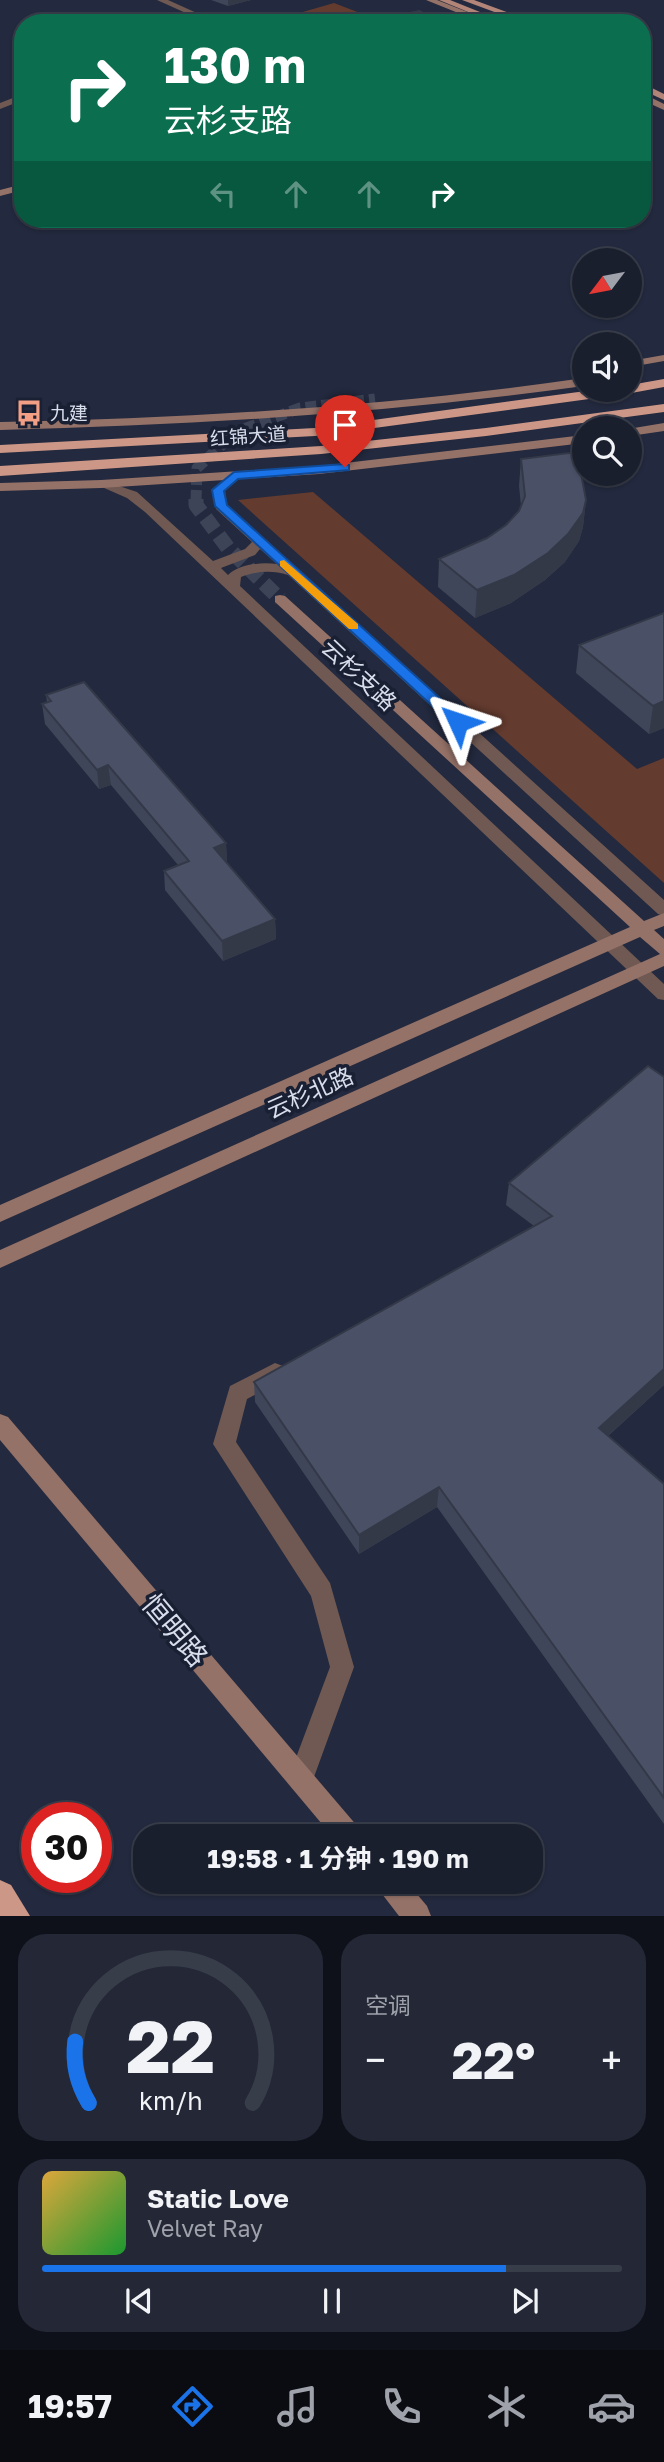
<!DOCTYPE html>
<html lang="zh">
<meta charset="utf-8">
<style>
:root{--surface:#1a1f2e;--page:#232736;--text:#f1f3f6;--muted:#9fa2aa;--line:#383d4a;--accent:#1a73e8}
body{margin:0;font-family:"Golos Text","Noto Sans SC",sans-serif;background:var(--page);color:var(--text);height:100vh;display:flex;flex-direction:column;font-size:26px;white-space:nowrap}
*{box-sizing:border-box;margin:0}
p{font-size:23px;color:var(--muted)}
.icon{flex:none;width:38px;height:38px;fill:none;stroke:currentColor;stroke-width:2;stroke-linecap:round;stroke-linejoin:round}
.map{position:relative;height:1916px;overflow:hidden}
.side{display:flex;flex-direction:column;gap:18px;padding:18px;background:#0e1119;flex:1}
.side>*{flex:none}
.top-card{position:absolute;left:14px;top:14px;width:637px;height:214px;border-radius:28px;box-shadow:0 2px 5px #0004,0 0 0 2px var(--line);background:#0b6e4f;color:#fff;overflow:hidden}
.needle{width:46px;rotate:238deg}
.controls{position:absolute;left:572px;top:248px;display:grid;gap:14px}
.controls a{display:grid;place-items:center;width:70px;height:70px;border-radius:50%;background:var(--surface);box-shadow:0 2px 5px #0004,0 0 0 2px var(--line);font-size:35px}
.speed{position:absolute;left:21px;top:1802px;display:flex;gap:14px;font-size:35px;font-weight:700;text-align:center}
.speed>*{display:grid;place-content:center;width:91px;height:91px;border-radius:50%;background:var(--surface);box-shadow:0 2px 5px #0004,0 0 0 2px var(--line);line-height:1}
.speed .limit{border:10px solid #d22;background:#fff;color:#111}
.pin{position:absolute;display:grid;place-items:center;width:60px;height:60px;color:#fff;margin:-72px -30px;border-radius:50% 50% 50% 0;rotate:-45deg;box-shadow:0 0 7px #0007}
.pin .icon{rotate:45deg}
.me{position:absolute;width:77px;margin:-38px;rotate:312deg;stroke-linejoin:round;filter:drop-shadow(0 0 5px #0008)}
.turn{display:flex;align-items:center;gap:24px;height:147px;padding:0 35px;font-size:32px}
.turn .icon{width:91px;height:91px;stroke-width:2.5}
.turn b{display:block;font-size:49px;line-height:60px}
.lanes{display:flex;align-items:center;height:66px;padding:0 35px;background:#0003;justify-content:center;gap:35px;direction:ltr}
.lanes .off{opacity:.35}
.big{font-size:52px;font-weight:700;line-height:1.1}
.side .tile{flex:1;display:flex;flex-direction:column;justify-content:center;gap:10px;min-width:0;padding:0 24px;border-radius:28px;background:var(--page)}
.side .dial{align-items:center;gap:0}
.dial svg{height:182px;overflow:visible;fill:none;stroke:var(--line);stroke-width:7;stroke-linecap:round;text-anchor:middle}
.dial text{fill:var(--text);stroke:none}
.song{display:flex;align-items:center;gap:21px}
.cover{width:84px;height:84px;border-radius:10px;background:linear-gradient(135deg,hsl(40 70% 55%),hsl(130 70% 35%))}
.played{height:7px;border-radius:4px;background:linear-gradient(90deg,var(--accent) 80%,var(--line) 80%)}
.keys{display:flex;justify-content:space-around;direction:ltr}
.heat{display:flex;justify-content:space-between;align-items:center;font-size:38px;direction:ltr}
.side .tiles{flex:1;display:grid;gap:18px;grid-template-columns:1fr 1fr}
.tile:last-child{grid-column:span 2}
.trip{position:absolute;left:133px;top:1824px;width:410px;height:70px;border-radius:28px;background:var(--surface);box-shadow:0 2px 5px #0004,0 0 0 2px var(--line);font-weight:700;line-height:70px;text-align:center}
.dock{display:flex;height:112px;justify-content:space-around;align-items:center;background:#0a0c12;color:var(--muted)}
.dock .icon{width:49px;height:49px}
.dock .current{color:var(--accent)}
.dock b{font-size:32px;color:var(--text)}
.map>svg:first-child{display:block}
</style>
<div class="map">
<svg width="664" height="1916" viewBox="0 0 664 1916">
<rect width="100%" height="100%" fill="#23293e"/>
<!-- green -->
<g fill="#643b2f">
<path d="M334,3L373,18L356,23H283L275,20Z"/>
<path d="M313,492L637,769L664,758V883L238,500Z"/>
</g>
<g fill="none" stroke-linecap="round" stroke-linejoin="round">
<!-- secondary-tunnel-far1 -->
<path stroke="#3e4458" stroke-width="11" stroke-dasharray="11 5" stroke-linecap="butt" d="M196,501L197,468L236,432L300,408L375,399"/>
<!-- secondary-tunnel -->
<path stroke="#3e4458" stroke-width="15" stroke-dasharray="15 7" stroke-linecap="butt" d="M196,499V505L228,548L280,599"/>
<!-- street -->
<g fill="#6f5952" fill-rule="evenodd">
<path d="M157,0H168L219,23H208Z"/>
<path d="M23,94V100L0,109V103Z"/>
<path d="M234,472L240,476L225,491L227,505L664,900V916L658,914L288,575C272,570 257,571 241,577L240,586L664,984V1000L658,999L145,512L127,498L95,484L101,480L137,492L213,561L245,549L252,542L216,509L212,490ZM260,549L277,564C261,562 240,564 228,575L221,568L255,555Z"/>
<path d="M275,1363L283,1366L286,1373L283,1380L247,1399L236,1442L330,1583L354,1667L310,1788L301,1792L292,1788L288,1779L330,1667L311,1596L213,1444L230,1386Z"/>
</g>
<!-- secondary -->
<g fill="#957268" fill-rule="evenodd">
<path d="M426,0H437L495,23H483Z"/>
<path d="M642,93L664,104V110L642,100Z"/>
<path d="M23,184V190L0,196V190Z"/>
<path d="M664,355V361L630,367V361Z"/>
<path d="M584,378V386C390,413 196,425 0,430V422C196,418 390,406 584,378Z"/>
<path d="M664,423V431L630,436L628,429Z"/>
<path d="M584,435V443L319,474L101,488L0,491V483L101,480L319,466Z"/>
<path d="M280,595L285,596L644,921L664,913V926L654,930L664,939V966L0,1268V1250L660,954L640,937L0,1222V1205L630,927L275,602V596Z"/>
<path d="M0,1414L8,1417L358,1827L362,1836H332L0,1440Z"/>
<path d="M375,1881H406L427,1906L431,1916H399L379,1890Z"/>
</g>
<!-- primary -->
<g fill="#b28578" fill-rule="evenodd">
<path d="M439,0H450L480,12L473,14Z"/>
<path d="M462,0H474L536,23H524Z"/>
<path d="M642,83L664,94V100L642,90Z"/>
</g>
<!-- highway -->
<g fill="#cd9787" fill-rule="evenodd">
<path d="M664,379V387L626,394L315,436L0,453V445L315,428L593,390H630V385Z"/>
<path d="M664,404V412L486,436L321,454L0,476V466L321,446L486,428Z"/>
<path d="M0,1880L11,1885L30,1916H0Z"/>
</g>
</g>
<!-- wall -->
<g fill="#404659">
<path d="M211,0H251L228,6Z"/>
<path d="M521,459L586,500L583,527L579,541L565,562L545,580L511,603L475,618L438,587L439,559L487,538L506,525L519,511L521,506L519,486Z"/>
<path d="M664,613V728L649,734L576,673L579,645Z"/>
<path d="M46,695L226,843L227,863L275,919L276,939L223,961L165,890L164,871L178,865L111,785L99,789L45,724L42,704L47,702Z"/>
<path d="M664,1077V1385L608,1436L664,1484V1824L437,1507L359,1554L255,1402L254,1382L534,1226L506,1205L509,1183Z"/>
</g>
<!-- shaded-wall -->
<g fill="#343948">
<path d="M228,0H251L228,6Z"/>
<path d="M586,500L583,527L579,541L565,562L545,580L511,603L475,618L477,590Z"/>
<path d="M664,701V728L649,734L653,706Z"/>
<path d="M108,765L111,785L99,789L97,770Z"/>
<path d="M226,843L227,863L214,848Z"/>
<path d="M275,919L276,939L223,961L222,941Z"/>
<path d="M664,1369V1385L594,1448L599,1428Z"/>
<path d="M439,1487L437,1507L359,1554V1535Z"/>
</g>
<!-- building -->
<g fill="#4a5167" stroke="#343948" stroke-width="2">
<path d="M419,11L443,23H362Z"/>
<path d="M577,452L586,500L583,513L568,534L548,553L514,575L477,590L439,559L487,538L506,525L519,511L525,496L521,459Z"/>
<path d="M664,613V701L653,706L579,645Z"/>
<path d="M84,682L226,843L214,848L275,919L222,941L164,871L189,861L108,765L97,770L42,704L51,701L46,695Z"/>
<path d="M648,1066L664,1077V1369L599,1428L664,1484V1798L439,1487L359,1535L254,1382L552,1216L509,1183Z"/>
</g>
<!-- route -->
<path fill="#1a73e8" stroke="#114b97" stroke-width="2" d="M345,464L349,465V470L238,479L224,491L227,505L463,719V725H453L215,506L212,490L234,472Z"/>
<!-- slow -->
<path fill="#f59e0b" d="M284,560L358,624V629H349L280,566V561Z"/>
<!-- icons -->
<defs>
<g id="bus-bare" transform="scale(2.1)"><path d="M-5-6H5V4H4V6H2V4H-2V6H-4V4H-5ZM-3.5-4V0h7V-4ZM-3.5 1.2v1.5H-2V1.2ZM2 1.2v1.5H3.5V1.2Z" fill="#f39f86" stroke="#1a2033" stroke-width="2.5" paint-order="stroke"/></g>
</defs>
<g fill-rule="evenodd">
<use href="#bus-bare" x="29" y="413"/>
</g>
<g text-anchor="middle" stroke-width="7" stroke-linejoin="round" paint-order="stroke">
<!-- far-poi labels -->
<g font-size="19" fill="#d8ddeb" stroke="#1a2033" text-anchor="start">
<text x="50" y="420">九建</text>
</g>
<!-- far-street labels -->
<g font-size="19" fill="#d8ddeb" stroke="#1a2033">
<text transform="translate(248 436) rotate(-4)" y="7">红锦大道</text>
</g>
<!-- street labels -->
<g font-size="23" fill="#d8ddeb" stroke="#1a2033">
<text transform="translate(359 675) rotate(43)" y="8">云杉支路</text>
<text transform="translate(310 1093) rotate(-24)" y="8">云杉北路</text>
</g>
<!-- near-street labels -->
<g font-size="28" fill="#d8ddeb" stroke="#1a2033">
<text transform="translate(175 1630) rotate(50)" y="10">恒明路</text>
</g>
</g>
</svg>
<div class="controls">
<a><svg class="needle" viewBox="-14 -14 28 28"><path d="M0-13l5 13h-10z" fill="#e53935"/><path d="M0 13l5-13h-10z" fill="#9fa2aa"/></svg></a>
<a><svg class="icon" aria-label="sound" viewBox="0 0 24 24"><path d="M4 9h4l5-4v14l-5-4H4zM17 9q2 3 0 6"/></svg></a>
<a><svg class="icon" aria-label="search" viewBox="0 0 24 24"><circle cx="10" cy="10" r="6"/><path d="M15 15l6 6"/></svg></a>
</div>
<div class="speed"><div class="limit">30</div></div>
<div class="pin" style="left:345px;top:467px;background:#d93025"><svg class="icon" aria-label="arrive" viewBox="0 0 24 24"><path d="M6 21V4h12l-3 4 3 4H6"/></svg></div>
<svg class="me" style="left:458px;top:722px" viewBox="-20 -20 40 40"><path d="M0-17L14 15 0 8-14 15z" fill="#1a73e8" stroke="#fff" stroke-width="4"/></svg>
<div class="trip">19:58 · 1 分钟 · 190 m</div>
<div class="top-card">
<div class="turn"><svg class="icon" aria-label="right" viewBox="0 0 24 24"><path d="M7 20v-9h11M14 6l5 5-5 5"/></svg><div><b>130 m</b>云杉支路</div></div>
<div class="lanes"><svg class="icon off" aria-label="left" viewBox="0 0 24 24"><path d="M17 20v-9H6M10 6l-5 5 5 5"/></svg><svg class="icon off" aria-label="ahead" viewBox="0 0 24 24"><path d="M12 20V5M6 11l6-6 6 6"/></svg><svg class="icon off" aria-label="ahead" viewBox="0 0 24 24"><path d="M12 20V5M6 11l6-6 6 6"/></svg><svg class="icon" aria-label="right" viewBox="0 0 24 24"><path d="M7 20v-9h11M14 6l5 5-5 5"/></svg></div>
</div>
</div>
<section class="side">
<div class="tiles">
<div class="tile dial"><svg viewBox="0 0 100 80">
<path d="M14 69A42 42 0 1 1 86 69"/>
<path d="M14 69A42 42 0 0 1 8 42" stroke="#1a73e8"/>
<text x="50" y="56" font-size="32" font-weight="700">22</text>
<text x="50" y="72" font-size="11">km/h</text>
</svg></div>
<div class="tile"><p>空调</p>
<div class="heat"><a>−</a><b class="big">22°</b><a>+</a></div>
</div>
<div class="tile">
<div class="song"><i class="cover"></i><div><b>Static Love</b><p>Velvet Ray</p></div></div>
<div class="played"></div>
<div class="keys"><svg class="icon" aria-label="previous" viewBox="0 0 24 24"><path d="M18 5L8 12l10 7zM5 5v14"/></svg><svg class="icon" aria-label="pause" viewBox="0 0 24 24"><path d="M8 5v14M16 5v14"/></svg><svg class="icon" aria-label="next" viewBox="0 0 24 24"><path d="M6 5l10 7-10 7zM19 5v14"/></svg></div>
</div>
</div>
</section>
<nav class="dock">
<b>19:57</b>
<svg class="icon current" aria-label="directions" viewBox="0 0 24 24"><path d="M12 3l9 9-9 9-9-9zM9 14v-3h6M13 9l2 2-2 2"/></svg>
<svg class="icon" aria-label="music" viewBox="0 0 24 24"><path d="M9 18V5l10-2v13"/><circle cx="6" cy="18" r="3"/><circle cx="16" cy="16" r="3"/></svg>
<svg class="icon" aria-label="phone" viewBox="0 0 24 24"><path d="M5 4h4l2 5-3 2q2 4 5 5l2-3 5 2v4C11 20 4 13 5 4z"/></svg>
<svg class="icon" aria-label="climate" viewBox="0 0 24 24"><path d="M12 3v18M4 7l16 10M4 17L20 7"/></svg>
<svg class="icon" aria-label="car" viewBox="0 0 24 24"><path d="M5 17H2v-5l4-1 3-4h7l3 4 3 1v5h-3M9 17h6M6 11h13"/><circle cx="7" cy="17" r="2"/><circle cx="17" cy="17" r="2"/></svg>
</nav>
